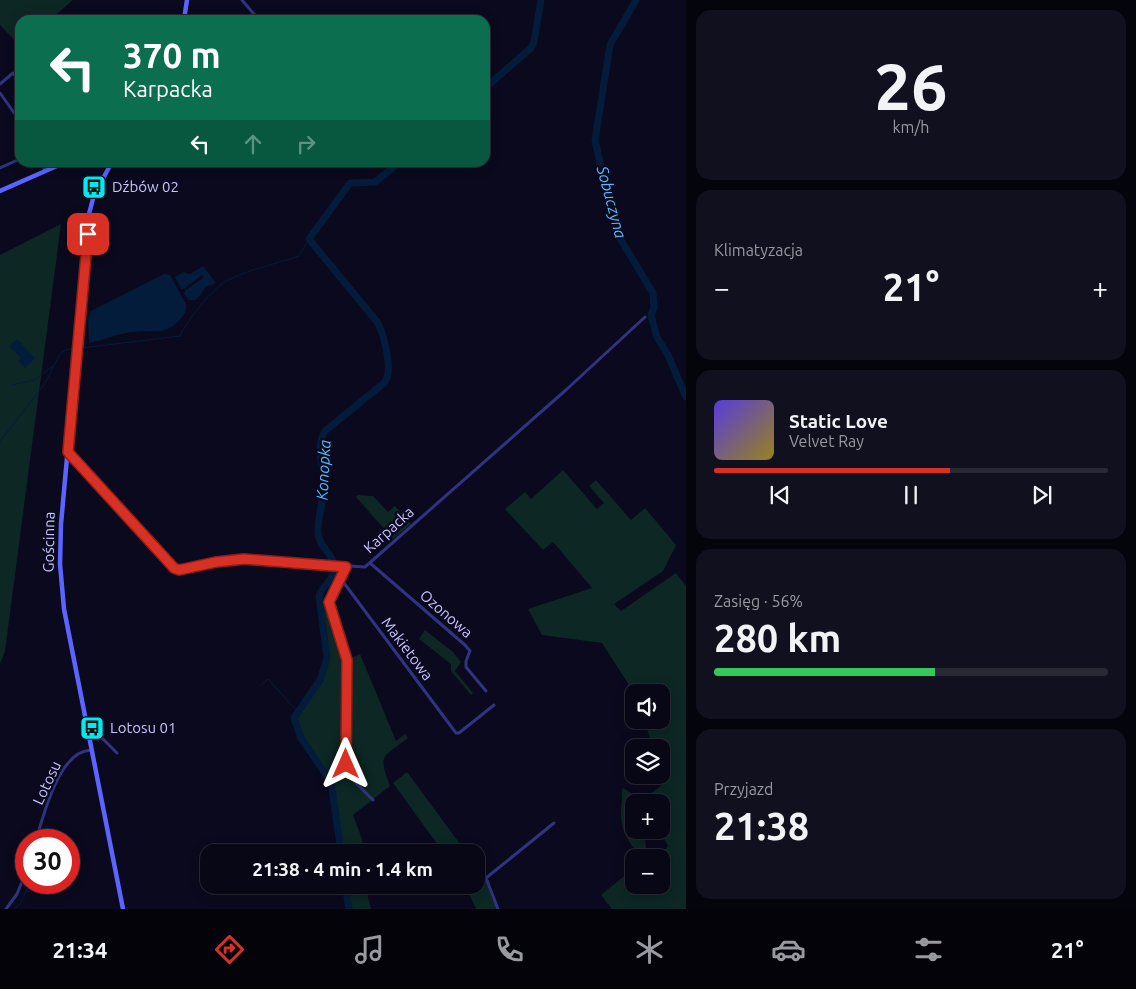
<!DOCTYPE html>
<html lang="pl">
<meta charset="utf-8">
<style>
:root{--surface:#080716;--page:#11101f;--text:#f1f3f6;--muted:#9899a1;--line:#292835;--accent:#d93025}
body{margin:0;font-family:Ubuntu,sans-serif;background:var(--page);color:var(--text);height:100vh;display:flex;flex-direction:column;font-size:19px;white-space:nowrap}
*{box-sizing:border-box;margin:0}
p{font-size:16px;color:var(--muted)}
.icon{flex:none;width:28px;height:28px;fill:none;stroke:currentColor;stroke-width:2;stroke-linecap:round;stroke-linejoin:round}
.map{position:relative;flex:1;overflow:hidden}
.drawer{display:flex;flex-direction:column;gap:10px;padding:10px;background:#04040c;width:450px}
.drawer>*{flex:none}
.guide{position:absolute;left:15px;top:15px;width:475px;height:152px;border-radius:15px;box-shadow:0 2px 12px #0003,0 0 0 1px var(--line);background:#0b6e4f;color:#fff;overflow:hidden}
.controls{position:absolute;left:625px;top:684px;display:grid;gap:10px}
.controls a{display:grid;place-items:center;width:45px;height:45px;border-radius:10px;background:var(--surface);box-shadow:0 2px 12px #0003,0 0 0 1px var(--line);font-size:25px}
.speed{position:absolute;left:15px;top:829px;display:flex;gap:10px;font-size:25px;font-weight:700;text-align:center}
.speed>*{display:grid;place-content:center;width:65px;height:65px;border-radius:50%;background:var(--surface);box-shadow:0 2px 12px #0003,0 0 0 1px var(--line);line-height:1}
.speed .limit{border:8px solid #d22;background:#fff;color:#111}
.pin{position:absolute;display:grid;place-items:center;width:42px;height:42px;color:#fff;margin:-21px;border-radius:10px;box-shadow:0 2px 8px #0006}
.me{position:absolute;width:55px;margin:-28px;rotate:0deg;stroke-linejoin:round;filter:drop-shadow(0 0 4px #0008)}
.turn{display:flex;align-items:center;gap:18px;height:105px;padding:0 25px;font-size:22px}
.turn .icon{width:65px;height:65px;stroke-width:2.5}
.turn b{display:block;font-size:35px;line-height:42px}
.lanes{display:flex;align-items:center;height:48px;padding:0 25px;background:#0003;justify-content:center;gap:25px;direction:ltr}
.lanes .off{opacity:.35}
.big{font-size:38px;font-weight:700;line-height:1.1}
.drawer .tile{flex:1;display:flex;flex-direction:column;justify-content:center;gap:8px;min-width:0;padding:0 18px;border-radius:15px;background:var(--page)}
.drawer .dial{align-items:center;gap:0}
.dial b{font-size:65px;line-height:1}
.song{display:flex;align-items:center;gap:15px}
.cover{width:60px;height:60px;border-radius:8px;background:linear-gradient(135deg,hsl(250 70% 55%),hsl(50 70% 35%))}
.played{height:5px;border-radius:2px;background:linear-gradient(90deg,var(--accent) 60%,var(--line) 60%)}
.keys{display:flex;justify-content:space-around;direction:ltr}
.heat{display:flex;justify-content:space-between;align-items:center;font-size:28px;direction:ltr}
.charge{height:8px;border-radius:4px;background:linear-gradient(90deg,#34c759 56%,var(--line) 0)}
.trip{position:absolute;left:200px;top:844px;width:285px;height:50px;border-radius:15px;background:var(--surface);box-shadow:0 2px 12px #0003,0 0 0 1px var(--line);font-weight:700;line-height:50px;text-align:center}
.tab-bar{display:flex;height:80px;justify-content:space-around;align-items:center;background:#030309;color:var(--muted)}
.tab-bar .icon{width:35px;height:35px}
.tab-bar .active{color:var(--accent)}
.tab-bar b{font-size:22px;color:var(--text)}
main{display:flex;flex:1;min-height:0}
.map>svg:first-child{display:block}
</style>
<main>
<div class="map">
<svg width="686" height="909" viewBox="0 0 686 909">
<rect width="100%" height="100%" fill="#0b091d"/>
<!-- green -->
<g fill="#0c2724">
<path d="M0,0H73L50,20H20V46L0,25Z"/>
<path d="M61,224L5,651L0,664V255Z"/>
<path d="M563,470L597,509L604,503L589,486L596,480L631,520L645,508L676,545L663,571L614,604L621,611L676,573L686,586V909H612L601,895L634,868V885H661V858L659,857L668,846L660,830L661,802H645L643,800L664,783L661,748L653,747L644,720H661V692L634,693L602,643L542,635L528,609L592,588L553,542L543,550L505,509L525,492L531,499Z"/>
<path d="M358,495L373,496L388,512L395,506L411,524L393,539L356,497Z"/>
<path d="M328,603L346,661L360,654L396,741L405,734L408,738C382,758 378,754 390,786L353,815L362,839V852H342L333,781L302,735L296,722V715L317,688L327,666L321,605Z"/>
<path d="M425,630L453,652L461,662L455,671L473,693L471,695L451,671V664L419,639Z"/>
<path d="M407,772L466,852H443L393,783Z"/>
<path d="M623,788L631,793L636,802H634V830L652,831L645,835L646,848L642,850L644,854L641,855C622,837 619,823 622,799C623,794 620,793 623,788Z"/>
<path d="M476,867L484,877L497,909H476L465,885H476Z"/>
<path d="M347,885H365L371,909H350Z"/>
</g>
<!-- water -->
<g fill="#041c3b">
<path d="M203,266L216,283L206,287L196,300H189L184,294L185,291L204,277L202,275L182,290L175,277L184,272L190,274Z"/>
<path d="M164,274L170,275L186,304C187,310 185,314 181,318C166,337 152,329 131,332C117,334 103,340 89,343L88,318L91,311Z"/>
<path d="M17,339L35,358L25,368L18,361L21,358L9,346Z"/>
</g>
<g fill="none" stroke-linecap="round" stroke-linejoin="round">
<!-- stream -->
<g stroke="#041c3b" stroke-width="1">
<path d="M82,348L180,336C186,322 214,286 228,280C250,269 276,264 299,256L309,239"/>
<path d="M12,385L34,380L53,366"/>
<path d="M0,441L44,385L60,354L65,350L72,349"/>
<path d="M261,685L268,679L297,711"/>
<path d="M42,840L46,826"/>
<path d="M14,909L21,903L30,882"/>
</g>
<!-- river -->
<g stroke="#041c3b" stroke-width="7">
<path d="M636,0L610,45L595,140L604,182L621,240L653,293L654,308L651,315L657,337L668,355L686,397"/>
<path d="M485,88L531,48L534,42L541,0"/>
<path d="M341,852L331,782L301,738L294,718L320,680L327,658L319,596C322,586 333,580 334,571C336,554 319,549 318,533C317,519 323,503 324,488C324,472 315,445 325,431L384,383C394,372 384,336 378,323L309,239L350,183L375,182L400,162"/>
<path d="M345,885L349,909"/>
</g>
<!-- street -->
<g stroke="#303380" stroke-width="3">
<path d="M242,0L259,20"/>
<path d="M0,84L13,73L20,81"/>
<path d="M0,93L20,121"/>
<path d="M41,162L45,171"/>
<path d="M0,168L20,159"/>
<path d="M68,452L174,568L179,570L216,562L244,559L365,567L567,389L645,317"/>
<path d="M370,563L465,645L470,651L466,661V667L486,691"/>
<path d="M346,567L329,602L347,660L346,764L354,781L373,800"/>
<path d="M341,579L456,733H459L494,705"/>
<path d="M89,734L100,736L117,753"/>
<path d="M36,840C44,814 59,751 91,750"/>
<path d="M6,909L17,894L26,872"/>
<path d="M498,909L486,878L554,823"/>
</g>
<!-- secondary -->
<g stroke="#5c64ff" stroke-width="4.5">
<path d="M184,20L187,0"/>
<path d="M112,162L94,195L89,214L61,524L60,564L64,609L123,909"/>
<path d="M0,191L66,162"/>
</g>
</g>
<g fill="none" stroke-linecap="round" stroke-linejoin="round">
<!-- route casing -->
<g stroke="#8d1f18" stroke-width="12">
<path id="route" d="M88,234L68,452L174,568L179,570L216,562L244,559L346,567L329,602L347,660L346,764"/>
</g>
<!-- route -->
<use href="#route" stroke="#d93025" stroke-width="9"/>
</g>
<!-- icons -->
<defs>
<g id="bus-square" transform="scale(1.25)"><rect x="-9" y="-9" width="18" height="18" rx="4" fill="#00eaf0" stroke="#0b091d"/><path d="M-5-6H5V4H4V6H2V4H-2V6H-4V4H-5ZM-3.5-4V0h7V-4ZM-3.5 1.2v1.5H-2V1.2ZM2 1.2v1.5H3.5V1.2Z" fill="#111"/></g>
</defs>
<g fill-rule="evenodd">
<use href="#bus-square" x="94" y="187"/>
<use href="#bus-square" x="92" y="728"/>
</g>
<g text-anchor="middle" stroke-width="5" stroke-linejoin="round" paint-order="stroke">
<!-- poi labels -->
<g font-size="15" fill="#c7c5ff" stroke="#0b091d" text-anchor="start">
<text x="112" y="192">Dźbów 02</text>
<text x="110" y="733">Lotosu 01</text>
</g>
<!-- street labels -->
<g font-size="15" fill="#c7c5ff" stroke="#0b091d">
<text transform="translate(389 530) rotate(-42)" y="5">Karpacka</text>
<text transform="translate(49 542) rotate(-89)" y="5">Gościnna</text>
<text transform="translate(446 614) rotate(41)" y="5">Ozonowa</text>
<text transform="translate(407 649) rotate(53)" y="5">Makietowa</text>
<text transform="translate(47 783) rotate(-65)" y="5">Lotosu</text>
</g>
<!-- water labels -->
<g font-size="16" font-style="italic" fill="#53bcff" stroke="#0b091d">
<text transform="translate(612 202) rotate(75)" y="6">Sobuczyna</text>
<text transform="translate(323 470) rotate(-87)" y="6">Konopka</text>
</g>
</g>
</svg>
<div class="controls">
<a><svg class="icon" aria-label="sound" viewBox="0 0 24 24"><path d="M4 9h4l5-4v14l-5-4H4zM17 9q2 3 0 6"/></svg></a>
<a><svg class="icon" aria-label="layers" viewBox="0 0 24 24"><path d="M12 4l9 5-9 5-9-5zM3 14l9 5 9-5"/></svg></a>
<a>+</a>
<a>−</a>
</div>
<div class="speed"><div class="limit">30</div></div>
<div class="pin" style="left:88px;top:234px;background:#d93025"><svg class="icon" aria-label="arrive" viewBox="0 0 24 24"><path d="M6 21V4h12l-3 4 3 4H6"/></svg></div>
<svg class="me" style="left:346px;top:764px" viewBox="-20 -20 40 40"><path d="M0-17L14 15 0 8-14 15z" fill="#d93025" stroke="#fff" stroke-width="4"/></svg>
<div class="trip">21:38 · 4 min · 1.4 km</div>
<div class="guide">
<div class="turn"><svg class="icon" aria-label="left" viewBox="0 0 24 24"><path d="M17 20v-9H6M10 6l-5 5 5 5"/></svg><div><b>370 m</b>Karpacka</div></div>
<div class="lanes"><svg class="icon" aria-label="left" viewBox="0 0 24 24"><path d="M17 20v-9H6M10 6l-5 5 5 5"/></svg><svg class="icon off" aria-label="ahead" viewBox="0 0 24 24"><path d="M12 20V5M6 11l6-6 6 6"/></svg><svg class="icon off" aria-label="right" viewBox="0 0 24 24"><path d="M7 20v-9h11M14 6l5 5-5 5"/></svg></div>
</div>
</div>
<section class="drawer">
<div class="tile dial"><b>26</b><p>km/h</p></div>
<div class="tile"><p>Klimatyzacja</p>
<div class="heat"><a>−</a><b class="big">21°</b><a>+</a></div>
</div>
<div class="tile">
<div class="song"><i class="cover"></i><div><b>Static Love</b><p>Velvet Ray</p></div></div>
<div class="played"></div>
<div class="keys"><svg class="icon" aria-label="previous" viewBox="0 0 24 24"><path d="M18 5L8 12l10 7zM5 5v14"/></svg><svg class="icon" aria-label="pause" viewBox="0 0 24 24"><path d="M8 5v14M16 5v14"/></svg><svg class="icon" aria-label="next" viewBox="0 0 24 24"><path d="M6 5l10 7-10 7zM19 5v14"/></svg></div>
</div>
<div class="tile"><p>Zasięg · 56%</p><b class="big">280 km</b><div class="charge"></div></div>
<div class="tile"><p>Przyjazd</p><b class="big">21:38</b></div>
</section>
</main>
<nav class="tab-bar">
<b>21:34</b>
<svg class="icon active" aria-label="directions" viewBox="0 0 24 24"><path d="M12 3l9 9-9 9-9-9zM9 14v-3h6M13 9l2 2-2 2"/></svg>
<svg class="icon" aria-label="music" viewBox="0 0 24 24"><path d="M9 18V5l10-2v13"/><circle cx="6" cy="18" r="3"/><circle cx="16" cy="16" r="3"/></svg>
<svg class="icon" aria-label="phone" viewBox="0 0 24 24"><path d="M5 4h4l2 5-3 2q2 4 5 5l2-3 5 2v4C11 20 4 13 5 4z"/></svg>
<svg class="icon" aria-label="climate" viewBox="0 0 24 24"><path d="M12 3v18M4 7l16 10M4 17L20 7"/></svg>
<svg class="icon" aria-label="car" viewBox="0 0 24 24"><path d="M5 17H2v-5l4-1 3-4h7l3 4 3 1v5h-3M9 17h6M6 11h13"/><circle cx="7" cy="17" r="2"/><circle cx="17" cy="17" r="2"/></svg>
<svg class="icon" aria-label="filters" viewBox="0 0 24 24"><path d="M4 7h16M4 17h16"/><circle cx="9" cy="7" r="2"/><circle cx="15" cy="17" r="2"/></svg>
<b>21°</b>
</nav>
